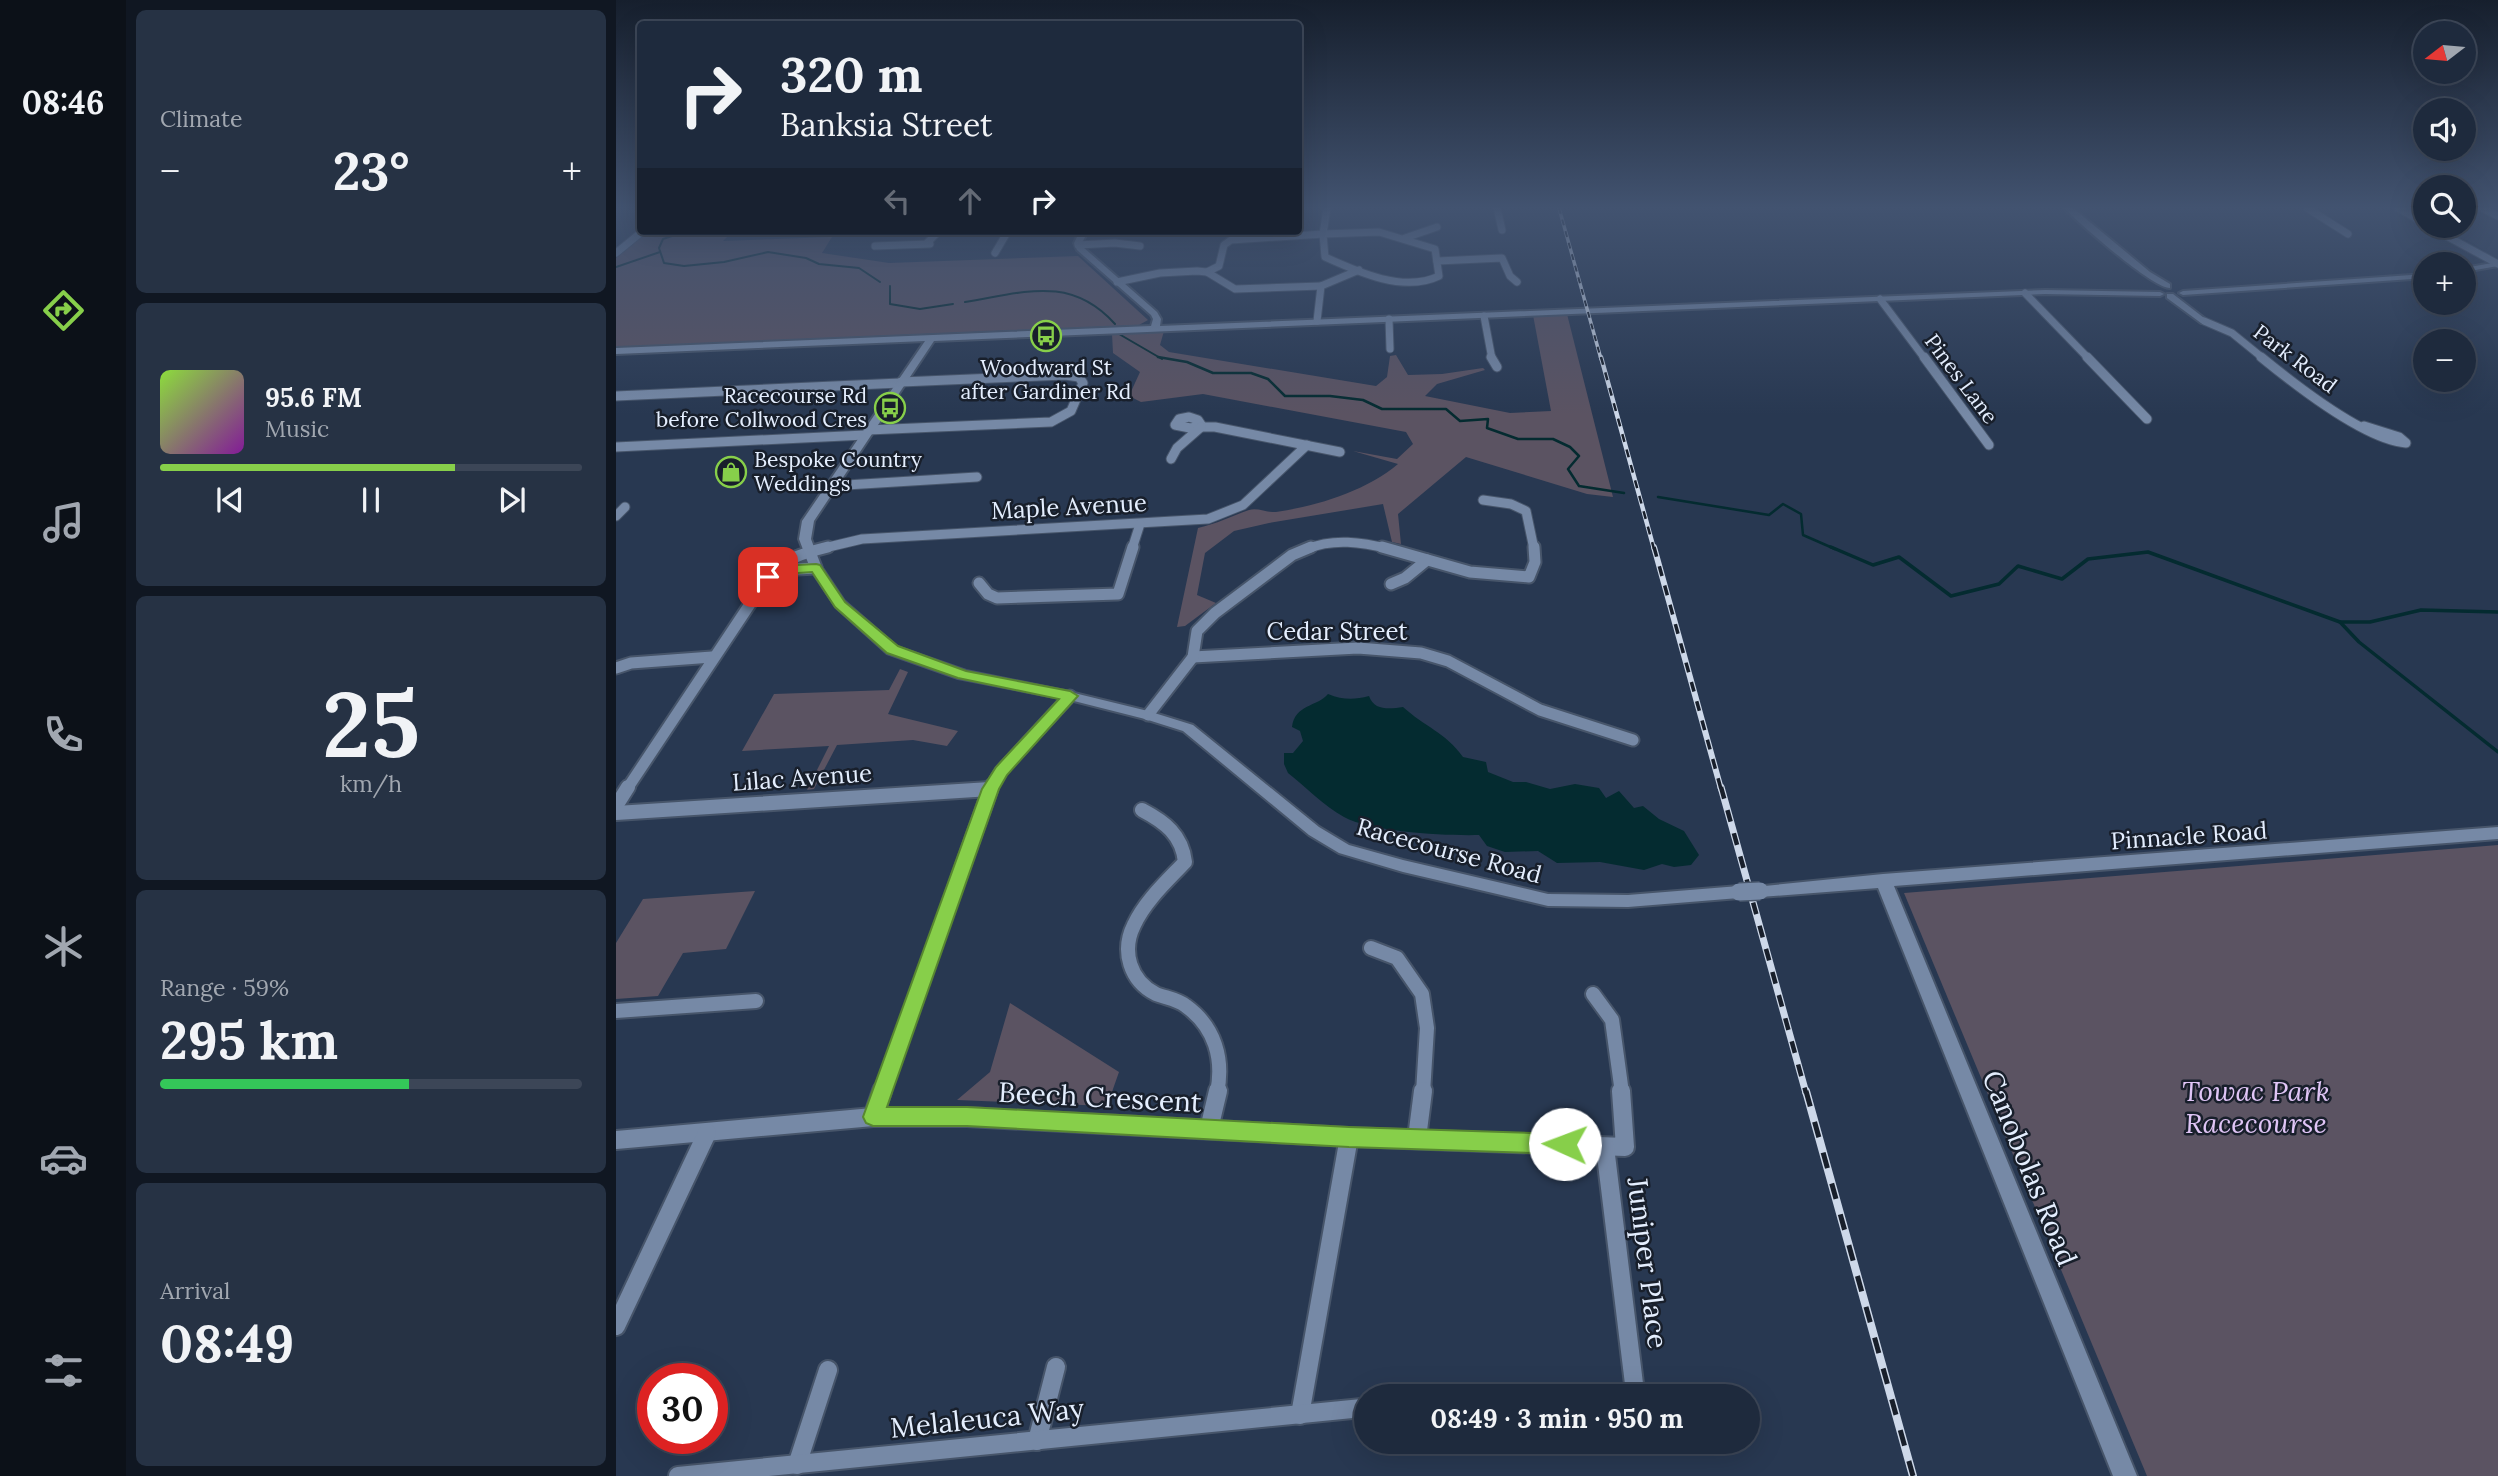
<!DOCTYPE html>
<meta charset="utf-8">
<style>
:root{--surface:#1e2a3d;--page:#263244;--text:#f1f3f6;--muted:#a1a7b0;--line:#3c4657;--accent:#87cf4a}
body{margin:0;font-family:Lora,serif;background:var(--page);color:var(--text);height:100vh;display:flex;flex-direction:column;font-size:26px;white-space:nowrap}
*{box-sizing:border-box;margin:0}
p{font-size:23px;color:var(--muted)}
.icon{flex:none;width:38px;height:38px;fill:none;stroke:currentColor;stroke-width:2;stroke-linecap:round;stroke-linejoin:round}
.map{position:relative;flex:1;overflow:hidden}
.side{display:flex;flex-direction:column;gap:10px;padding:10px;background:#101722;width:490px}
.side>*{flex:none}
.guide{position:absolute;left:21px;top:21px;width:665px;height:214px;border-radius:7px;box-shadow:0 7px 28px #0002,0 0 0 2px var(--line);background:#1e2a3d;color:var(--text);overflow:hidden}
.needle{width:46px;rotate:254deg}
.fabs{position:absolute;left:1797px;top:21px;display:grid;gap:14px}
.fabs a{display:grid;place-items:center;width:63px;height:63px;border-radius:50%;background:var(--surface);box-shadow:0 7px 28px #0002,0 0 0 2px var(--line);font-size:35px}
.speed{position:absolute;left:21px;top:1363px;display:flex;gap:14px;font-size:35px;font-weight:700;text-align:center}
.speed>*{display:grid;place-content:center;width:91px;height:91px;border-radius:50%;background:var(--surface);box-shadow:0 7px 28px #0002,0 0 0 2px var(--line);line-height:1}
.speed .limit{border:10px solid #d22;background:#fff;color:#111}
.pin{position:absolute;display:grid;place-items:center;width:60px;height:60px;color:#fff;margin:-30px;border-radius:14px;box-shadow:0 4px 10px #0006}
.me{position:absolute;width:77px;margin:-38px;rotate:272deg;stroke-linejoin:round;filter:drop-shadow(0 0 5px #0008)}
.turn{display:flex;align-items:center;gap:24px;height:147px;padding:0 28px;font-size:32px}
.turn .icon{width:91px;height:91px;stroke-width:2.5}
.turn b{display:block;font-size:49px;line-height:60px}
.lanes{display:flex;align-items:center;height:66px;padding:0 28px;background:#0003;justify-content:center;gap:35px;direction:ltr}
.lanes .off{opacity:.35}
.big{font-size:52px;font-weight:800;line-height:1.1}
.side .card{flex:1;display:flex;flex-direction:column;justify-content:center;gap:10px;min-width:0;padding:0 24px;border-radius:10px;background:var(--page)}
.side .dial{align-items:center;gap:0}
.dial b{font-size:91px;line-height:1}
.song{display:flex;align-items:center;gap:21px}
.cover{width:84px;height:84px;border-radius:10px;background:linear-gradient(135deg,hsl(90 70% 55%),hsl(290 70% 35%))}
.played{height:7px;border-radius:4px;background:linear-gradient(90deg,var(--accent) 70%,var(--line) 70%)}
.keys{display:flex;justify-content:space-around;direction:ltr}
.heat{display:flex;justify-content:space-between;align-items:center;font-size:38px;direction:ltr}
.charge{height:10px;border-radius:5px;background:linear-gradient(90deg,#34c759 59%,var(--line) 0)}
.trip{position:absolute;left:738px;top:1384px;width:406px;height:70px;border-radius:35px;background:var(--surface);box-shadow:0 7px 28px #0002,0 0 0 2px var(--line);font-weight:800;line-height:70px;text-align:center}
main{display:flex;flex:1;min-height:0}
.menu{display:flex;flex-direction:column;width:126px;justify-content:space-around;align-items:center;background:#0c1118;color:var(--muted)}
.menu .icon{width:49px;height:49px}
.menu .current{color:var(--accent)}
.menu b{font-size:32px;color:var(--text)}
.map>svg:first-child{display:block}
</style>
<main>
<nav class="menu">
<b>08:46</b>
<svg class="icon current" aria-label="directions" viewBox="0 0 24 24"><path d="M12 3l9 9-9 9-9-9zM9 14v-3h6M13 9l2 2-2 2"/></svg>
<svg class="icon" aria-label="music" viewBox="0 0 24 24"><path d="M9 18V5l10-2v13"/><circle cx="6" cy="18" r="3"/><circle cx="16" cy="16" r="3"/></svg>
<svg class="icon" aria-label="phone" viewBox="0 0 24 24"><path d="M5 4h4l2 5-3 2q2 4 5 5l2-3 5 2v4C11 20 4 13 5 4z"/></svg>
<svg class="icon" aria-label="climate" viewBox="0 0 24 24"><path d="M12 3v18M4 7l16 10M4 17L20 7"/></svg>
<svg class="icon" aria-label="car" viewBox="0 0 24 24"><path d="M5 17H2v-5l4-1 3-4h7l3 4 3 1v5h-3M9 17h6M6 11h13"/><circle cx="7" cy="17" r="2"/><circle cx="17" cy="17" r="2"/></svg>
<svg class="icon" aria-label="filters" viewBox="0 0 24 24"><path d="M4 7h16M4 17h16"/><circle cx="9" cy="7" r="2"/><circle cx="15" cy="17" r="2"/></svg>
</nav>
<section class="side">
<div class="card"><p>Climate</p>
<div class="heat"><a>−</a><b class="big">23°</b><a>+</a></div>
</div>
<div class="card">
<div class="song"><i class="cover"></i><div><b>95.6 FM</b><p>Music</p></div></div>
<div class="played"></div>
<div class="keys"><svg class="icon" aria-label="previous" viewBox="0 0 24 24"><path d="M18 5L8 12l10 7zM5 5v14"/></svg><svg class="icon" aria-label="pause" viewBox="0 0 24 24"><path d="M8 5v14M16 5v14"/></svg><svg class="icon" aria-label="next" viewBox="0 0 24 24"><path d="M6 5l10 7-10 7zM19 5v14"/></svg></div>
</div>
<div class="card dial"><b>25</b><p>km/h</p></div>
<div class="card"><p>Range · 59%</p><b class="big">295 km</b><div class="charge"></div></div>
<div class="card"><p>Arrival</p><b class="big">08:49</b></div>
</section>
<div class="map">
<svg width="1882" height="1476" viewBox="0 0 1882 1476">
<rect width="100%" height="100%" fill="#283851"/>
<!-- green -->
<g fill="#5b5362">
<path d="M33,231H117L107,241L216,237L206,253L273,263L462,256L532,320L523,325L0,347V258Z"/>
<path d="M951,314L997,497L971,494L850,457L782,514L785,544L776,542L767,504L653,523L618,531L589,553L581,595L600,603L569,626L561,627L582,528C600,524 616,516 633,510C641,507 652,513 660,512C701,506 750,491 782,464L737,451L781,459L797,444L790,432L587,394L525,402L513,396L524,372L497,353L496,334L548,331L544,345L553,352L760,386L771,377L774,356L780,355L792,375L826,374L867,368L869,370L821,384L809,396L894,413L935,411L917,315Z"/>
<path d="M284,669L292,672L272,714L342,731L331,746L297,740L221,745L198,789L191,790L213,746L126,751L158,694L273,690Z"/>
<path d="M1882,845V1476H1531L1288,893Z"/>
<path d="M139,891L110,949L67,953L42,996L0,999V943L27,899Z"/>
<path d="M394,1003L503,1072L491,1106L341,1100L374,1072Z"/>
</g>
<!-- water -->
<path fill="#042b30" d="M712,694C727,700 738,700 753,696C758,711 774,709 787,707C809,727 829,732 847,757L870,762L872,772L897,782H910L934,789L959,784L983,788L990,798L1003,791L1018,808L1027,806L1043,819L1068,831L1083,855L1075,865L1058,867L1046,864L1028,870L984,862L941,863L922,851L889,852L871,846L863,835C831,836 755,832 728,817C708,806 690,787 672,773L668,764V753H677L687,741L684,731L676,727C679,704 701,707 712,694Z"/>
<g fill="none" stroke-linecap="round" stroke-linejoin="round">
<!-- stream-far2 -->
<g stroke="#042b30" stroke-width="2">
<path d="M54,231L56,236L47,239L43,248L48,263L68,266L108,262L152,252L190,258L203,264L243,268L264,282"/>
<path d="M0,267L44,252"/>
<path d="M274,286V304L304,309L337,304"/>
<path d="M349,302C407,293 454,274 499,324"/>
<path d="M503,334L546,359"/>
</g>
<!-- stream-far1 -->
<g stroke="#042b30" stroke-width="2.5">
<path d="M542,357L571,362L597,373H635L652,379L669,396H714L747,400L766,409H830L844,421L872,419L871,428L902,439H937L954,447L963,456L952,469L963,486L1008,493"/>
<path d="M1042,497L1153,515L1167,504L1185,514L1187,535L1219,549"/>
</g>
<!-- stream -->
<g stroke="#042b30" stroke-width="3.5">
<path d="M1215,547L1257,565L1283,557L1335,596L1383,584L1402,566L1446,579L1472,559L1532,552L1724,622L1743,642L1882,752"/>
<path d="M1724,622H1754L1805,610L1882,612"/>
</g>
<!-- minor-far4 casing -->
<g stroke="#47556a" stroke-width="9">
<g id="minor-far4">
<path d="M881,208L886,230"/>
<path d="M1691,208L1732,234"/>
<path d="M1782,208L1810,224"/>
<path d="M1866,208L1882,216"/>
<path d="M1812,226L1882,264"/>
<path d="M763,232L819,249L823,276C788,293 742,272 709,257L707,234Z"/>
<path d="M707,234L711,208"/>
<path d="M789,238L821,227"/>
<path d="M311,243L323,231"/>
<path d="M462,245L499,243L524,246"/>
<path d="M259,246L314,244"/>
<path d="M0,253L27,231"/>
<path d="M379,253L392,231"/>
<path d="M821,261L886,258L894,276L901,282"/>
<path d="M591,272L603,266L608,245L615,240L707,234"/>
<path d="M501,282L544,273L581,271L591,272L619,289L705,286"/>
<path d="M1409,293L1473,359"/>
<path d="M1264,299L1309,359"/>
<path d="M868,316L876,359"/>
<path d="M773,319L774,349"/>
<path d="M701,321L705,286L743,270"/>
<path d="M1588,321L1616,333L1648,359"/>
</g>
</g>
<!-- minor-far3 casing -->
<g stroke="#47556a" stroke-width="11">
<g id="minor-far3">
<path d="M875,357L881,367"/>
<path d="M1308,357L1373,445"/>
<path d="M1471,357L1531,419"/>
<path d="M1645,357C1678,384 1749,440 1790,443L1783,437L1748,426"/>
<path d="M0,396L284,383"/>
<path d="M573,417L582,420L586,426L574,428L559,425L563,419Z"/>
<path d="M585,427H599L724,452"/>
<path d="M252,430L435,422L455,411L467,383L463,377L449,375L285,382"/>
<path d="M0,447L249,435"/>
<path d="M555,459L561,448L585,427"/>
<path d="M214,486L361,477"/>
<path d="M867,500L895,504L910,511L918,549"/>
<path d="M0,516L9,507"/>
<path d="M204,549L246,539L592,519L627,505L691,445"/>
<path d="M516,549L524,524"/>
<path d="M691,549C717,538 746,542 773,549"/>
</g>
</g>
<!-- minor-far2 casing -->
<g stroke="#47556a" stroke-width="15">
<g id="minor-far2">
<path d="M766,547L854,572L913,577L919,562L918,547"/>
<path d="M156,576L181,569L200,568"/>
<path d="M363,583L372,594L381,598L502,594L517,547"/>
<path d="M775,584L789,578L811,560"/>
<path d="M577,657L742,648L805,653L832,661L924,710L1017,740"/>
<path d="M0,668L15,663L96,657"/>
<path d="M532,715L577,657L581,631L599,613L676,555L695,547"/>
<path d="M11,789L152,577C169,558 188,553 212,547"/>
<path d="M374,789L385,771L454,696"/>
</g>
</g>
<!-- minor-far1 casing -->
<g stroke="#47556a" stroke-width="18">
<g id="minor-far1">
<path d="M0,806L12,787"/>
<path d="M526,810C549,822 566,835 569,862C551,881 529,901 518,925C505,951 514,981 540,994C550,998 561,999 570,1006C599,1027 608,1059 601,1093"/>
<path d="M0,813L374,789"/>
<path d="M755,948L781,958L806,994L811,1028L807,1093"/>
<path d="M977,994L996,1020L1006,1093"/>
<path d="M0,1011L140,1001"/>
<path d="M266,1093L375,787"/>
</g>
</g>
<!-- minor casing -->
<g stroke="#47556a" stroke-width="22">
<g id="minor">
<path d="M257,1117L266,1091"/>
<path d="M593,1129L602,1091"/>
<path d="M801,1138L807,1091"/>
<path d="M0,1140L257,1117H351L733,1137L1009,1147L1005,1091"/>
<path d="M0,1326L91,1133"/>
<path d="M984,1396L1019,1392L989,1147"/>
<path d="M684,1415L733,1137"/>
<path d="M421,1441L440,1367"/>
<path d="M181,1465L212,1370"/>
<path d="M62,1476L746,1408"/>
</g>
</g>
<!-- tertiary casing -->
<g stroke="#47556a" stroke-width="4">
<g id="tertiary">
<path d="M1448,208H1457L1534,272L1554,284V288C1536,288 1464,224 1448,208Z"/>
<path d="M464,231H472L466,243L467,247L541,312L545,319L544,326L1429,290L1544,292L1548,294L1544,296L1429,294L318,341L198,521L195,539L206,568L228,601L281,647L350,671L454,692L532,711L577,725L703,827L733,845L787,860L932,894L1012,895L1123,886L1129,888L1131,892L1129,896L1123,898L1012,907L932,906L787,872L723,853L693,835L567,731L529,719L454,700L342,678L271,653L220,607L194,568L183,539L186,521L309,341L0,354V348L535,326L537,319L535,315L461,250L458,243Z"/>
<path d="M1882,262V266L1848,272V268Z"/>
<path d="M1810,274V278L1567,295L1563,293L1567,291Z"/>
<path d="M1551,294H1557L1592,321L1585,323L1551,298Z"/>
<path d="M1882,827V839L1278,886L1521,1476H1497L1262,888L1144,897L1138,895L1136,891L1138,887L1267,874Z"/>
</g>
</g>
<!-- minor-far4 -->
<use href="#minor-far4" stroke="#7689a6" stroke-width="7"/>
<!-- minor-far3 -->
<use href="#minor-far3" stroke="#7689a6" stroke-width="9"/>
<!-- minor-far2 -->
<use href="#minor-far2" stroke="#7689a6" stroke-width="11"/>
<!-- minor-far1 -->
<use href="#minor-far1" stroke="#7689a6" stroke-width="14"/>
<!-- minor -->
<use href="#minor" stroke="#7689a6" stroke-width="18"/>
<!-- tertiary -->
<use href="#tertiary" fill="#7689a6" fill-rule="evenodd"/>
<!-- rail-far4 casing -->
<g stroke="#cdd8e9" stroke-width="3.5">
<path id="rail-far4" d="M943,208L985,359"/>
</g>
<!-- rail-far3 casing -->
<g stroke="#cdd8e9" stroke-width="4.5">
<path id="rail-far3" d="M985,357L1038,549"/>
</g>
<!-- rail-far2 casing -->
<g stroke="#cdd8e9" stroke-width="6">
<path id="rail-far2" d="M1038,547L1105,789"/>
</g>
<!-- rail-far1 casing -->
<g stroke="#cdd8e9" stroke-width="7">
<path id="rail-far1" d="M1105,787L1190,1093"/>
</g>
<!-- rail casing -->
<g stroke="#cdd8e9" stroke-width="8">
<path id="rail" d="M1190,1091L1297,1476"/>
</g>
<!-- rail-far4 -->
<use href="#rail-far4" stroke="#181f2b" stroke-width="2" stroke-dasharray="6" stroke-linecap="butt"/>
<!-- rail-far3 -->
<use href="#rail-far3" stroke="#181f2b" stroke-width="2.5" stroke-dasharray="8" stroke-linecap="butt"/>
<!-- rail-far2 -->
<use href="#rail-far2" stroke="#181f2b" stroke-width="3.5" stroke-dasharray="10" stroke-linecap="butt"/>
<!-- rail-far1 -->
<use href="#rail-far1" stroke="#181f2b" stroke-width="4.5" stroke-dasharray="12" stroke-linecap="butt"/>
<!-- rail -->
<use href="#rail" stroke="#181f2b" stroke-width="5" stroke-dasharray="16" stroke-linecap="butt"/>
<!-- tertiary-bridge casing -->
<g stroke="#47556a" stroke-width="20" stroke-linecap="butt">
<path id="tertiary-bridge" d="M1123,892L1144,891"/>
</g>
<!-- tertiary-bridge -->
<use href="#tertiary-bridge" stroke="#7689a6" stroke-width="17"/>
</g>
<!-- sky -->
<linearGradient id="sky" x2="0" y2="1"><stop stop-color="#161f2d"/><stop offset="0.5" stop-color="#425370"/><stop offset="1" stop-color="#425370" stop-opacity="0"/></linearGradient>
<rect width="1882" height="415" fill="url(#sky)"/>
<!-- route -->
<path fill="#87cf4a" stroke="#588730" stroke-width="2" d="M200,564L204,565L229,602L282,646L350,671L454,691L462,696L391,775L383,789L271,1107H351L733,1127L949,1134L956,1137L960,1144L956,1151L949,1154L733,1147L351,1126H257L250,1123L247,1117L366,789L380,767L443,699L342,678L271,653L219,607L196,572L182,573L152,581L145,577L181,565Z"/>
<!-- icons -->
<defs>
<g id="bus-ring" transform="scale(1.575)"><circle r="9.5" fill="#181f2b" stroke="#87cf4a" stroke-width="1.5"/><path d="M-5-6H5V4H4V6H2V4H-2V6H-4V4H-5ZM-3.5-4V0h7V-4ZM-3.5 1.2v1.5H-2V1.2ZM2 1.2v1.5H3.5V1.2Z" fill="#87cf4a"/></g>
<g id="shop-ring" transform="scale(1.575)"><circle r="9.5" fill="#181f2b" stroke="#87cf4a" stroke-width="1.5"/><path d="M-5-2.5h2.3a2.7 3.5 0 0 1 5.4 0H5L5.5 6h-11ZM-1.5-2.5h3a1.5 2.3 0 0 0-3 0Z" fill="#87cf4a"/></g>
</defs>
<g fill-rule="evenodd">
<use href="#bus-ring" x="430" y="336"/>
<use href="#bus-ring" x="274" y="408"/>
<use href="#shop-ring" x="115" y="472"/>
</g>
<g text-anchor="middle" stroke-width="5" stroke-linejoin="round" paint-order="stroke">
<!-- far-street labels -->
<g font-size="21" fill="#e4eefe" stroke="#181f2b">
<text transform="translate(1679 359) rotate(37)" y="7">Park Road</text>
<text transform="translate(1345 379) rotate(53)" y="7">Pines Lane</text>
</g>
<!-- far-poi labels -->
<g font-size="21" fill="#e4eefe" stroke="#181f2b">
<text x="430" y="375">Woodward St<tspan x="430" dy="24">after Gardiner Rd</tspan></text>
<text x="251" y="403" text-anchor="end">Racecourse Rd<tspan x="251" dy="24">before Collwood Cres</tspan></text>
<text x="138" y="467" text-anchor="start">Bespoke Country<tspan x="138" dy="24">Weddings</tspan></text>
</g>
<!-- street labels -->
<g font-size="24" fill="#e4eefe" stroke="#181f2b">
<text transform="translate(453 507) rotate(-3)" y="8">Maple Avenue</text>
<text x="721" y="640">Cedar Street</text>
<text transform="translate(186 778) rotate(-4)" y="8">Lilac Avenue</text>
<text transform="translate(1573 836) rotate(-4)" y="8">Pinnacle Road</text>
<text transform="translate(833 851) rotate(15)" y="8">Racecourse Road</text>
</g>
<!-- near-park labels -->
<g font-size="28" font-style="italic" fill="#e0c5f6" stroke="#181f2b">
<text x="1640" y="1101">Towac Park<tspan x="1640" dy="32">Racecourse</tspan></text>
</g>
<!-- near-street labels -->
<g font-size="28" fill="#e4eefe" stroke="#181f2b">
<text transform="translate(484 1097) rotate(3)" y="10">Beech Crescent</text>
<text transform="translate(1414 1168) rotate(68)" y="10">Canobolas Road</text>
<text transform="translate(1032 1263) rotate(83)" y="10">Juniper Place</text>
<text transform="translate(371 1418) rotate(-6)" y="10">Melaleuca Way</text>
</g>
</g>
</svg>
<div class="fabs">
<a><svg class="needle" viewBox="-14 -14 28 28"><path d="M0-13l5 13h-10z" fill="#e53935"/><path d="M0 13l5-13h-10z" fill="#a1a7b0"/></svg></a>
<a><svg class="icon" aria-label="sound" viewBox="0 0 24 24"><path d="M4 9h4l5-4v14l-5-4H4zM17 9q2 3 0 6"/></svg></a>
<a><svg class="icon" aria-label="search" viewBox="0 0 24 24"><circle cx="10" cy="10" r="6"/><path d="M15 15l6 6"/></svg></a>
<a>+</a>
<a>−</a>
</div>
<div class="speed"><div class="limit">30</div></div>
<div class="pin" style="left:152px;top:577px;background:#d93025"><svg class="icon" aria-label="arrive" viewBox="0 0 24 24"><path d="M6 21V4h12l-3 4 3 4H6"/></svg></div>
<svg class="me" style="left:949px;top:1144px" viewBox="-20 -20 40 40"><circle r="19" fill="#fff"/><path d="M0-13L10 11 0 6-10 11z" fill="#87cf4a"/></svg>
<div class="trip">08:49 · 3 min · 950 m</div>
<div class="guide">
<div class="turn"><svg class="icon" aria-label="right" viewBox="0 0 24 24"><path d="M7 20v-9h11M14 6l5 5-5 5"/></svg><div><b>320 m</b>Banksia Street</div></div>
<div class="lanes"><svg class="icon off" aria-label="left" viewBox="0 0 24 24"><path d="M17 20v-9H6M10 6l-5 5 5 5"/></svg><svg class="icon off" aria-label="ahead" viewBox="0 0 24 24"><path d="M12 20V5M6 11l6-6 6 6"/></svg><svg class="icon" aria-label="right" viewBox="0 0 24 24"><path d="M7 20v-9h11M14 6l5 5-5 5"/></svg></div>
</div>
</div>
</main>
